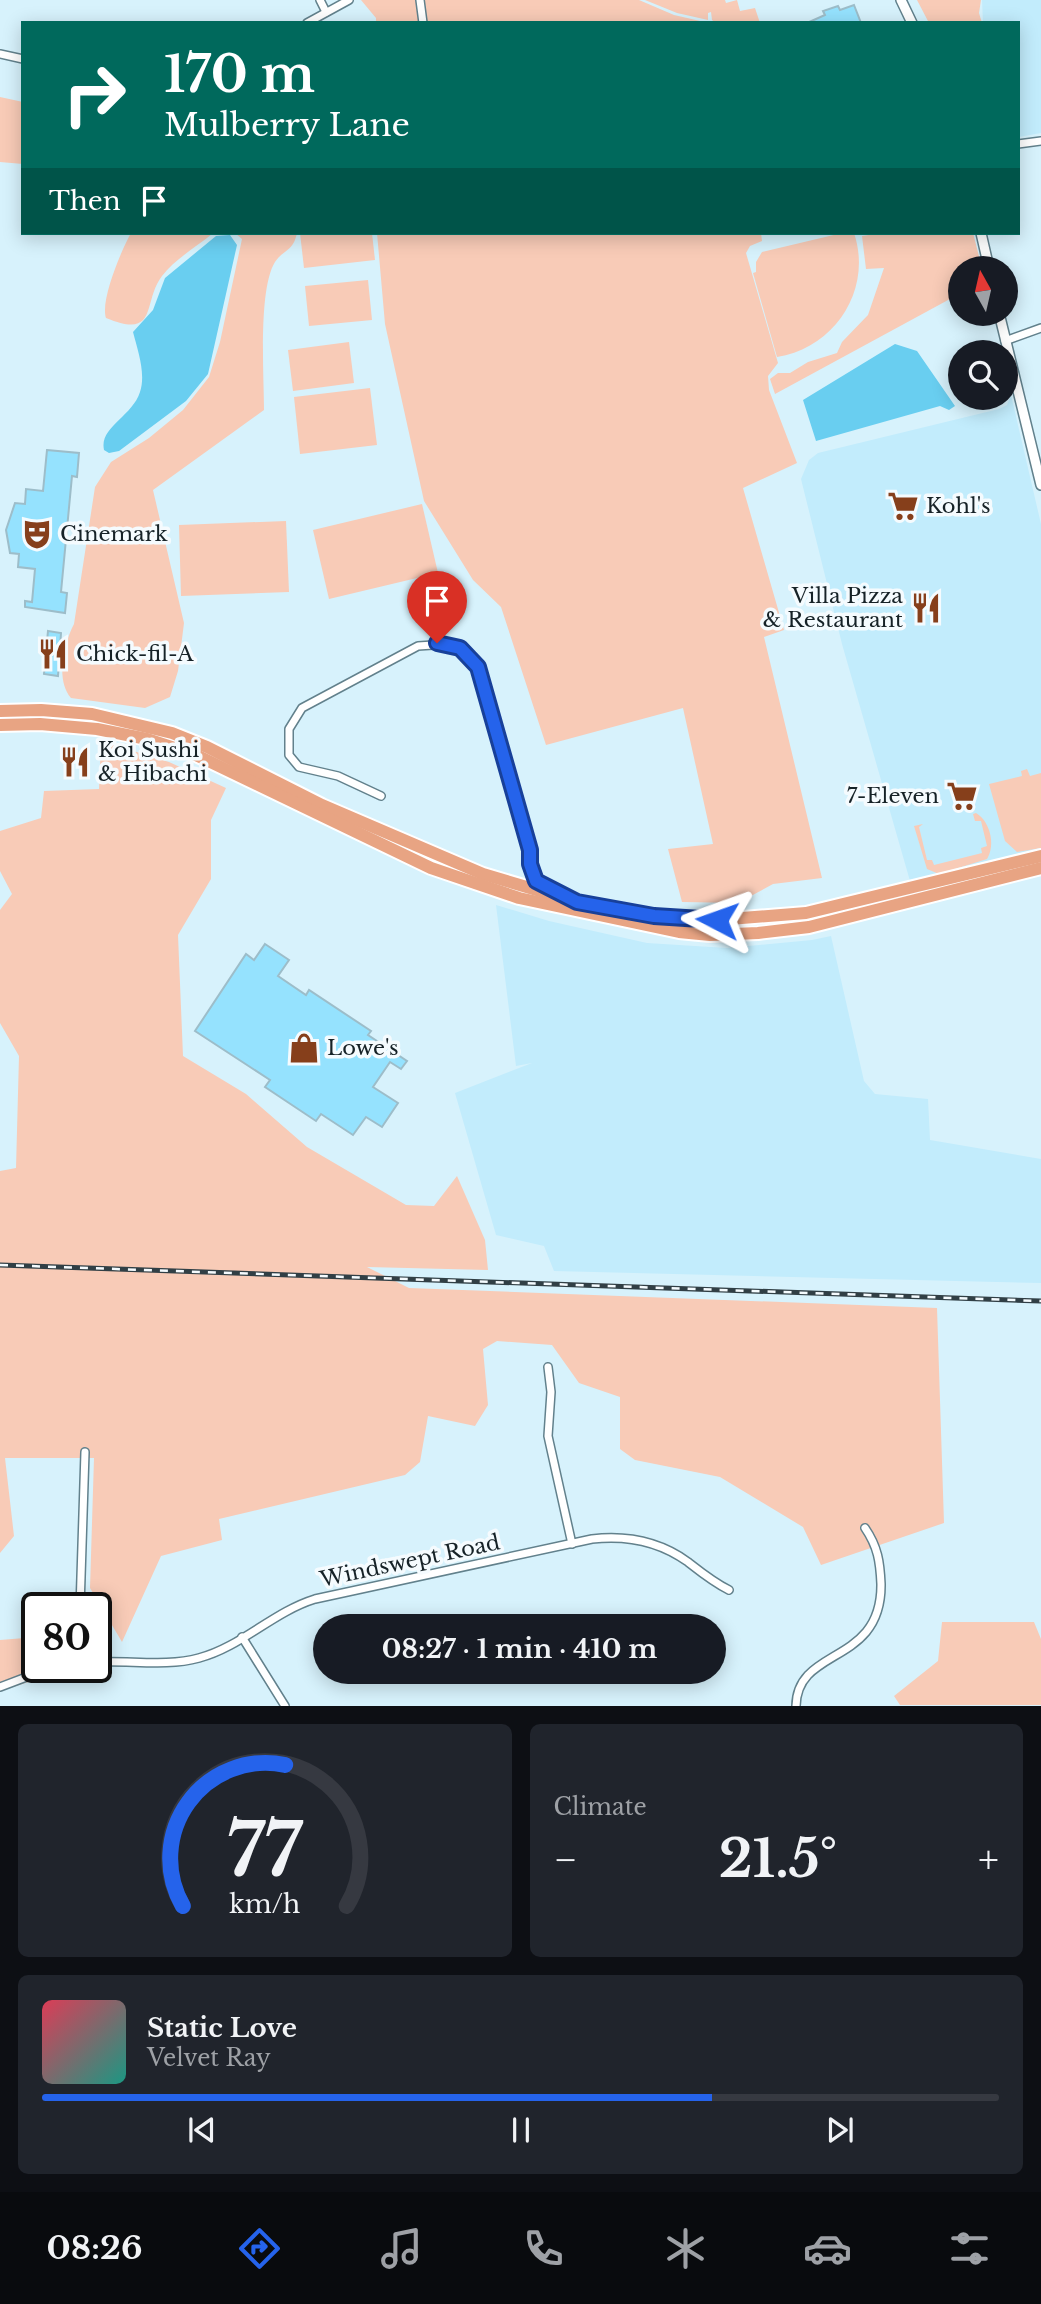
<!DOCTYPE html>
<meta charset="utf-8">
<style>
:root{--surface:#171b24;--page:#20242c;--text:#f1f3f6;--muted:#9ea1a6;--line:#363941;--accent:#2563eb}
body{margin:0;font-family:"Libre Baskerville",serif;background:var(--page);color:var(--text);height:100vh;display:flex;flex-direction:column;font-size:26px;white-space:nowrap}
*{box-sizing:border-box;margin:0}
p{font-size:23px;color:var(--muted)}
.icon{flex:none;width:38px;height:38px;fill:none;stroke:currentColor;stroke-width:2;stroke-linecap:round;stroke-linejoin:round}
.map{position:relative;height:1706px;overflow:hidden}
.sheet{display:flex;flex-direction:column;gap:18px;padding:18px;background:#0d0f14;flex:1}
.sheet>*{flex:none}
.hud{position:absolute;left:21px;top:21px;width:999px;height:214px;border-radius:0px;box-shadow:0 4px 18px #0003;background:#00695c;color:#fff;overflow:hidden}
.needle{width:46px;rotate:352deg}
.buttons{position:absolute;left:948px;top:256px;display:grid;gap:14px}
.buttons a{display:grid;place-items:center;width:70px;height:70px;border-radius:50%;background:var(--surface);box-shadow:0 4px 18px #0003;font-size:35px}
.speed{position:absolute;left:21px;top:1592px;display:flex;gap:14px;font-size:35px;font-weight:700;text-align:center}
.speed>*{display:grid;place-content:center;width:91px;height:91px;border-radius:50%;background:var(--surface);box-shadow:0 4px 18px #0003;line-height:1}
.speed .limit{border:4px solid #111;border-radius:10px;background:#fff;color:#111}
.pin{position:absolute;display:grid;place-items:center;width:60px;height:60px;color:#fff;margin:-72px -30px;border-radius:50% 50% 50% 0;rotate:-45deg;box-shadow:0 0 7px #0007}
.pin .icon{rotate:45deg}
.me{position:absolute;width:77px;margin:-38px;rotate:274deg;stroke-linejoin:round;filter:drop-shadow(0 0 5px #0008)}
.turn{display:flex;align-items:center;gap:24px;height:147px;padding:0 28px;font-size:32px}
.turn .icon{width:91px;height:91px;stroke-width:2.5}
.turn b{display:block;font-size:49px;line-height:60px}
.then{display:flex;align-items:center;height:66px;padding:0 28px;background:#0003;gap:14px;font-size:26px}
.big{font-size:52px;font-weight:800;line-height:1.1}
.sheet .tile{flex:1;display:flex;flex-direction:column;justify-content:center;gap:10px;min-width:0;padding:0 24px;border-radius:10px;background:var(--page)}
.sheet .dial{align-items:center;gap:0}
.dial svg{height:182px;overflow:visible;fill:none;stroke:var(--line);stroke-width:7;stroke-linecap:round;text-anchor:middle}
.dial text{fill:var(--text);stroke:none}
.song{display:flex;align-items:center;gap:21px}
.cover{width:84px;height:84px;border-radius:10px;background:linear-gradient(135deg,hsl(350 70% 55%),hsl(170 70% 35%))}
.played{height:7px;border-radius:4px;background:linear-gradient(90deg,var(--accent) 70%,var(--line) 70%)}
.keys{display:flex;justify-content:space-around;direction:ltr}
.heat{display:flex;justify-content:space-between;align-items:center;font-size:38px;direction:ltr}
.sheet .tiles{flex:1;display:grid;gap:18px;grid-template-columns:1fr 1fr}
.tile:last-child{grid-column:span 2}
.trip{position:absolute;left:313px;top:1614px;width:413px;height:70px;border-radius:35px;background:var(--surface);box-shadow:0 4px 18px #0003;font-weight:800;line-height:70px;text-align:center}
.tabs{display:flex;height:112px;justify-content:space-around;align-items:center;background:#090b0e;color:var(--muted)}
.tabs .icon{width:49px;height:49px}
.tabs .selected{color:var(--accent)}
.tabs b{font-size:32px;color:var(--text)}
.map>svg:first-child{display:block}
</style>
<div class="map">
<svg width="1041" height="1706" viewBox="0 0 1041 1706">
<rect width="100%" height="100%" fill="#d7f2fc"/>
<!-- built -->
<g fill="#c2ecfc">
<path d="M982,0H1041V133L1019,137L1018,23H983Z"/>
<path d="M1011,395L1041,524V848L910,881L842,644L801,479L809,460L818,453L999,409L1007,405Z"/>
<path d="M496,905L549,921L647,943L727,948L812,940L831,936L864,1081L875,1094L928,1099L930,1140L1041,1159V1283L554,1271L544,1246L496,1235L455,1093L532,1063L516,1066Z"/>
</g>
<!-- green -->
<g fill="#f8cbb7">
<path d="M361,0H639L674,15L709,23H376V18Z"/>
<path d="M645,0H725L726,3L737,0L740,11L755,8L760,23H716L712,20L711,12L708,13V20L677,13Z"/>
<path d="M917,0H981L979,13L982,23H929Z"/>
<path d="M0,97L23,102V164L0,162Z"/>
<path d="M131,233H217L212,234C196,247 174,260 162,276C142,302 159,340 106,318C100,300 122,249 131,233Z"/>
<path d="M235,233H297C293,252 284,249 275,262C258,289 264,376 264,410L153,490L184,623L178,671L170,697L145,708L71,698C55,680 64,643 74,624L95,487L111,462L149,438L183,410L209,377L220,342L242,239Z"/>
<path d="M300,233H372L375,260L304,268Z"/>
<path d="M377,233H761L762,241L750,246L746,253L778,363L768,376L769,390L797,463L743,488L784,630L764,637L822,878L773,884L738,903L682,902L668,849L713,844L683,708L546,745L501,607L473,580L424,501L385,324Z"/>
<path d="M842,233H854C873,289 835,348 777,357L753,273L756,272V262L762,252Z"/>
<path d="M882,233H973L982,268H961V293L775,394L770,379L778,373H790L808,362L837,353L842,342L868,315L884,268L866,269L862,236Z"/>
<path d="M368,280L372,320L309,326L305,286Z"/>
<path d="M349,342L354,383L293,391L288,350Z"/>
<path d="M370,388L377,445L300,454L294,397Z"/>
<path d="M422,504L438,573L329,599L313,530Z"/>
<path d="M286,521L289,592L181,596L179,525Z"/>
<path d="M101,741L169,762L226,788L211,820V879L178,935L183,1056L246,1094L307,1147L406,1205L434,1206L457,1176L485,1240L488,1270L367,1267L409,1288L937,1308L944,1523L821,1565L803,1527L720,1477L635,1460L620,1449V1397L579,1383L552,1345L497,1341L483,1349L488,1405L475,1426L428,1416L420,1462L405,1475L219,1519L222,1540L161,1556L122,1642L90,1588L94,1458H5L14,1536L0,1553V1171L16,1168L19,1056L0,1023V910L12,894L0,871V831L41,818L44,791L99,789Z"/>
<path d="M1027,769L1030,776L1041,773V848L1017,852L1005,841L989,784L1022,776L1021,771Z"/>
<path d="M976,813C990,821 996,845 987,859L939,874L927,869L914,826L923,824L919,827L927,860H932L934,865L982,853L981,848L987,846L981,821H975L973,814Z"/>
<path d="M942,1622H1034L1041,1639V1705H900L894,1696L938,1661Z"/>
<path d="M37,1637V1668H73L0,1691V1640Z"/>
</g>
<!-- water -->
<g fill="#69cef0">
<path d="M230,235L237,245L208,374L186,401L119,451L109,453L104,450C99,427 132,417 140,392C146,374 138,351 133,332L153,310L165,278L216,236Z"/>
<path d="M895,344L917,351L955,406L949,410L940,406L816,441L803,400Z"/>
</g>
<!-- building -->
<g fill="#95e2fe" stroke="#9dbdc9" stroke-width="2">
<path d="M854,5L861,23H807L825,15L823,11L838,6L840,10Z"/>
<path d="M47,450L79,453L77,477L72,476L61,592L67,593L65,613L25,607V601L32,602L35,569L18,567L19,554L10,553L6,530L15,503L25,504L26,489L43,491Z"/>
<path d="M48,631L61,633L58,676L44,674Z"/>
<path d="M265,944L289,960L278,976L306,995L309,990L371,1031L368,1035L407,1061L401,1069L390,1062L373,1087L398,1103L382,1127L366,1117L353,1135L321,1114L316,1121L265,1087L270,1080L195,1031L246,954L254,960Z"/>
</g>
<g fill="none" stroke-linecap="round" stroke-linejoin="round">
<!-- minor casing -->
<g stroke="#62818c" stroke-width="10">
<g id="minor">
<path d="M320,0L326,12"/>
<path d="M420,0L423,23"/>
<path d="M307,23L349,0"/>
<path d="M0,54L23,59"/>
<path d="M1018,144L1041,141"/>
<path d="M1005,341L1041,328"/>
<path d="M381,796L338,776L299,767L289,755V729L302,708L418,646L448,644L460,648L478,668L530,850V864"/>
<path d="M548,1367L551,1392L548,1436L572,1544"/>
<path d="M80,1608L85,1452"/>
<path d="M242,1637L285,1706"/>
<path d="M96,1662C130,1660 166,1667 199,1658C241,1647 273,1612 315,1599L592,1539C627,1535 659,1541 688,1562C702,1573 713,1582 729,1590"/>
<path d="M0,1687L37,1673L59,1668"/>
<path d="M796,1706C797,1646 882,1666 881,1584C880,1562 878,1547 865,1528"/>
</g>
</g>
<!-- tertiary casing -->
<g stroke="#62818c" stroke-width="12">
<g id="tertiary">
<path d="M901,0L912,23"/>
<path d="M981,233L989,268"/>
<path d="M999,313L1041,485"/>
</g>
</g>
<!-- trunk casing -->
<g stroke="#fff" stroke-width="16">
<g id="trunk">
<path d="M0,711L41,710L92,714L172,733L207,747L322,805L483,874L577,902L654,917L717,920L806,913L1041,856"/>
<path d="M0,725L40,724L97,729L147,739L196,755L431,868L519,898L679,932L710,935L758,933L809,927L1041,868"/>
<path d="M530,864L536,881L549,889"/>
</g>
</g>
<!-- minor -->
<use href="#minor" stroke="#fff" stroke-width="7"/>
<!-- tertiary -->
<use href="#tertiary" stroke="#fff" stroke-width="9"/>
<!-- trunk -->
<use href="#trunk" stroke="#e8a483" stroke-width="12"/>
<!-- rail casing -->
<g stroke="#313f45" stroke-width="5">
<path id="rail" d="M0,1265L1041,1301"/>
</g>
<!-- rail -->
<use href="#rail" stroke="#f5fbfe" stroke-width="2.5" stroke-dasharray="8" stroke-linecap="butt"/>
</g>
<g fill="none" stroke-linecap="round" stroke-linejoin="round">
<!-- route casing -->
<g stroke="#184099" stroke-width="18">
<path id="route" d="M437,643L460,648L478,667L530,850V864L536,881L577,902L654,916L717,920"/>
</g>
<!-- route -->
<use href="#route" stroke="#2563eb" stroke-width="12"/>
</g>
<!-- icons -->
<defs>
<g id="supermarket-bare" transform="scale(2.415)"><path d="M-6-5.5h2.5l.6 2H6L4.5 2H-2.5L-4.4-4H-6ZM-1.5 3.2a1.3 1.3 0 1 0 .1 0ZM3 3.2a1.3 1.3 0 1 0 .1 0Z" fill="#863f1b" stroke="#f5fbfe" stroke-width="2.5" paint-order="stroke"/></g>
<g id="theatre-bare" transform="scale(2.415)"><path d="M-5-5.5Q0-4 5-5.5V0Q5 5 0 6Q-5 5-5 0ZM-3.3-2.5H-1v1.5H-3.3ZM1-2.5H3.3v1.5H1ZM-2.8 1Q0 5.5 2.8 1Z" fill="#863f1b" stroke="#f5fbfe" stroke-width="2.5" paint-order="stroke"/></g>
<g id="restaurant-bare" transform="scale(2.415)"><path d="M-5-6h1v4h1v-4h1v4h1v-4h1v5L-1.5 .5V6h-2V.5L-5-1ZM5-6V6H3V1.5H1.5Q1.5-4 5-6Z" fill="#863f1b" stroke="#f5fbfe" stroke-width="2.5" paint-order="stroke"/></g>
<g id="shop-bare" transform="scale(2.415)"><path d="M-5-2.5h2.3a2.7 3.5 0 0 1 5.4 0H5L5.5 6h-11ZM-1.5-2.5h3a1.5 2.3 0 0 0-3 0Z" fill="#863f1b" stroke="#f5fbfe" stroke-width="2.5" paint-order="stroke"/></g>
</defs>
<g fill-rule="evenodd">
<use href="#supermarket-bare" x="903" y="506"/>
<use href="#theatre-bare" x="37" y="534"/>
<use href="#restaurant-bare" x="926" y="608"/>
<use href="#restaurant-bare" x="53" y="654"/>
<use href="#restaurant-bare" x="75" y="762"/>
<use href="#supermarket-bare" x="962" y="796"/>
<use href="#shop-bare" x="304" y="1048"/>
</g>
<g text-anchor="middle" stroke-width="7" stroke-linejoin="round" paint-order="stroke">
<!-- poi labels -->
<g font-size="21" fill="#162227" stroke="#f5fbfe" text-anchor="start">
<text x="926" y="513">Kohl's</text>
<text x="60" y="541">Cinemark</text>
<text x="903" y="603" text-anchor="end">Villa Pizza<tspan x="903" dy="24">&amp; Restaurant</tspan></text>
<text x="76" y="661">Chick-fil-A</text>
<text x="98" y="757">Koi Sushi<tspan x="98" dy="24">&amp; Hibachi</tspan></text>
<text x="939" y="803" text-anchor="end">7-Eleven</text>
<text x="327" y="1055">Lowe's</text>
</g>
<!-- street labels -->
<g font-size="21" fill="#162227" stroke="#f5fbfe">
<text transform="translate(410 1561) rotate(-12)" y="7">Windswept Road</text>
</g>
</g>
</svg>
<div class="buttons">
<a><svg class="needle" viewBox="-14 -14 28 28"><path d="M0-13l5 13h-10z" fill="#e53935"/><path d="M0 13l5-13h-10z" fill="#9ea1a6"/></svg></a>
<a><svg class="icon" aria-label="search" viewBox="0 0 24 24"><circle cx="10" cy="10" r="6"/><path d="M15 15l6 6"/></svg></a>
</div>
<div class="speed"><div class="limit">80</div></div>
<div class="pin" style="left:437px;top:643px;background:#d93025"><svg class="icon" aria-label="arrive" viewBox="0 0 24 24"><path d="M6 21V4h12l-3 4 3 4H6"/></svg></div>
<svg class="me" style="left:717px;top:920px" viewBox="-20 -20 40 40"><path d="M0-17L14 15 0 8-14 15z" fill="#2563eb" stroke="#fff" stroke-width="4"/></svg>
<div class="trip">08:27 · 1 min · 410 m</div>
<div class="hud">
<div class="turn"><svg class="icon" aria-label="right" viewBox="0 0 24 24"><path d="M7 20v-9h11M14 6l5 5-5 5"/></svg><div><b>170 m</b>Mulberry Lane</div></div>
<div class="then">Then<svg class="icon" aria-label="arrive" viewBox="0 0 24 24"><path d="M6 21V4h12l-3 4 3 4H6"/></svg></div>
</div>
</div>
<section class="sheet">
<div class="tiles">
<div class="tile dial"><svg viewBox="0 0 100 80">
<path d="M14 69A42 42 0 1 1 86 69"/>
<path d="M14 69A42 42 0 0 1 59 7" stroke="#2563eb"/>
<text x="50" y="56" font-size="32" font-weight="700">77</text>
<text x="50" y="72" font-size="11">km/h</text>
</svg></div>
<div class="tile"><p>Climate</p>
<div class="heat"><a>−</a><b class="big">21.5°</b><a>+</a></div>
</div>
<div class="tile">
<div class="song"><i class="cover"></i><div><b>Static Love</b><p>Velvet Ray</p></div></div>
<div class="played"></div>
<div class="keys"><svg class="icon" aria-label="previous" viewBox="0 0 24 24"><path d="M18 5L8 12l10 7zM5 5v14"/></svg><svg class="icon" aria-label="pause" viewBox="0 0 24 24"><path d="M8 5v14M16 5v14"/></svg><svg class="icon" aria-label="next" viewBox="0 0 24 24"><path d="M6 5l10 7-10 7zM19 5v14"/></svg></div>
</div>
</div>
</section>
<nav class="tabs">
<b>08:26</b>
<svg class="icon selected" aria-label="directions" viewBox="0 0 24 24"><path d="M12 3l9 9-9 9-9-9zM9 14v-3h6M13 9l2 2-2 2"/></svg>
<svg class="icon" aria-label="music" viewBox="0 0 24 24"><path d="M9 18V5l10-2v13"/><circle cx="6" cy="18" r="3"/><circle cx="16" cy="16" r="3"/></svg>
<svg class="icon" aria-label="phone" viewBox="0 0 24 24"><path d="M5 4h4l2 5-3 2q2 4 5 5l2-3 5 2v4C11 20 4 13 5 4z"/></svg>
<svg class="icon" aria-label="climate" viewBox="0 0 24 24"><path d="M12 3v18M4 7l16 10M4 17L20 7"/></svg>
<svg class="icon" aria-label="car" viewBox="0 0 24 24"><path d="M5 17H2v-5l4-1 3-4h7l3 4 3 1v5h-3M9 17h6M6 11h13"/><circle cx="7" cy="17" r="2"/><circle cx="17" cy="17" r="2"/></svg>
<svg class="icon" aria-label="filters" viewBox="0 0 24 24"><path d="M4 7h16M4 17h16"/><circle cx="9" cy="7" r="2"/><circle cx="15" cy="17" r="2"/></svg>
</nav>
